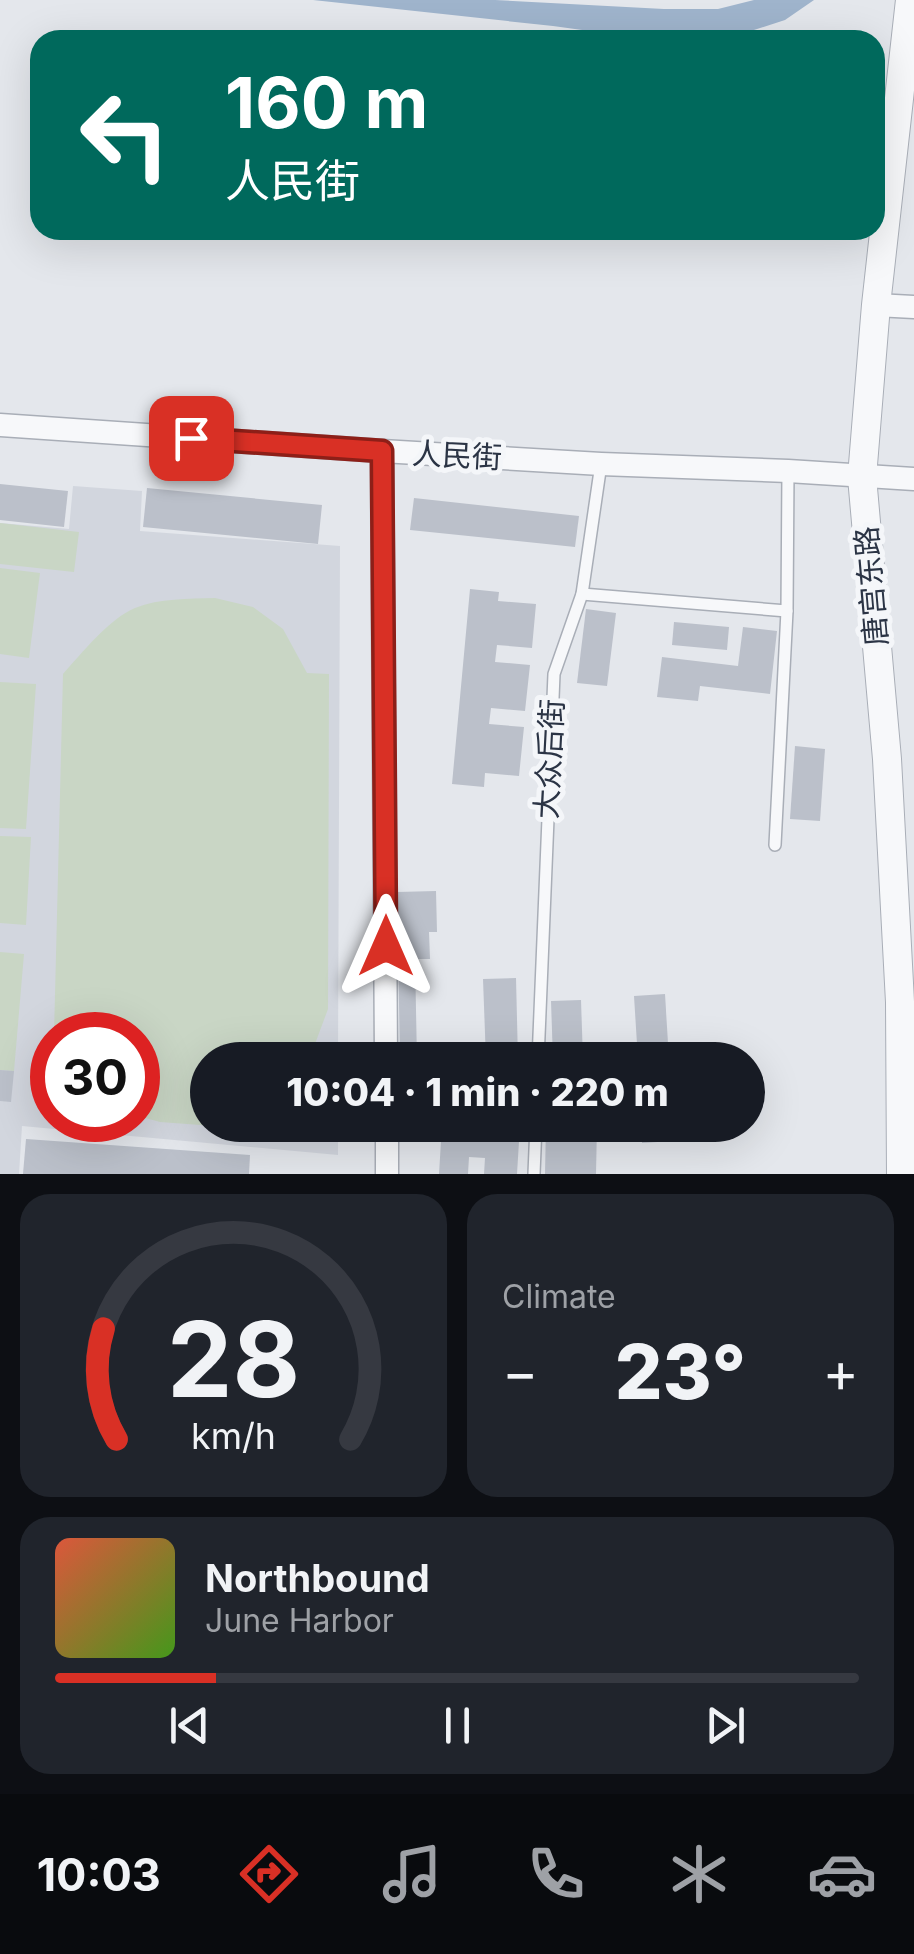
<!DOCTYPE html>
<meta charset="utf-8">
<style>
:root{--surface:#171b24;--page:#20242c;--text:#f1f3f6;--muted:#9ea1a6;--line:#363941;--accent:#d93025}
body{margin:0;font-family:Inter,"Noto Sans SC",sans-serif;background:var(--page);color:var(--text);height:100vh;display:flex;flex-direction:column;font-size:38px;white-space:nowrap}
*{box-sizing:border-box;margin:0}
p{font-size:32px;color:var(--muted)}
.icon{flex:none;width:55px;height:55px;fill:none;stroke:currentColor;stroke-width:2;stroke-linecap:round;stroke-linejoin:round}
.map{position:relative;height:1174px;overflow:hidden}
.side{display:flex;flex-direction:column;gap:20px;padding:20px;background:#0d0f14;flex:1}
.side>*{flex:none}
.guide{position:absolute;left:30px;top:30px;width:855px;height:210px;border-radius:30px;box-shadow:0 10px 40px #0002;background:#00695c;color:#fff;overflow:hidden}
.speed{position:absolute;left:30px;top:1012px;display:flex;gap:20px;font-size:50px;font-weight:700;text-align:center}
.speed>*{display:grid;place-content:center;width:130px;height:130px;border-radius:50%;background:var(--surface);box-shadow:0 10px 40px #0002;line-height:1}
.speed .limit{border:15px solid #d22;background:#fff;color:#111}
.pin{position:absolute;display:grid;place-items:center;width:85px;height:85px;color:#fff;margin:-42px;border-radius:20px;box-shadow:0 5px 15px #0006}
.me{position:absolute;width:110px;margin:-55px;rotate:0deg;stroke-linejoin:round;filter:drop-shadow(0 0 8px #0008)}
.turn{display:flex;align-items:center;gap:35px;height:210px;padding:0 30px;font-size:45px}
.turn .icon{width:130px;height:130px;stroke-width:2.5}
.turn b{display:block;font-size:70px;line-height:85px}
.big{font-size:75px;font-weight:800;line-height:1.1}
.side .widget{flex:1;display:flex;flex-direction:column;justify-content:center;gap:15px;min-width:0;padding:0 35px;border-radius:30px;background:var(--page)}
.side .dial{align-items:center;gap:0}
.dial svg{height:260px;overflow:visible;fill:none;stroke:var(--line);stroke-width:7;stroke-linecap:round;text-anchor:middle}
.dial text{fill:var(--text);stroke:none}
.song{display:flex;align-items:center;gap:30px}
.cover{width:120px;height:120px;border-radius:15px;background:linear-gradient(135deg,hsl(10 70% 55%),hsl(100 70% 35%))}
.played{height:10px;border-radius:5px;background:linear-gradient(90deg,var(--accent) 20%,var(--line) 20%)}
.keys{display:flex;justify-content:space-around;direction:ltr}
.heat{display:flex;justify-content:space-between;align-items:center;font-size:55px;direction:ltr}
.side .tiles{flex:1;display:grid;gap:20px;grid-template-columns:1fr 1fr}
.widget:last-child{grid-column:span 2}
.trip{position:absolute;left:190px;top:1042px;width:575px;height:100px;border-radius:50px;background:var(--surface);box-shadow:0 10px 40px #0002;font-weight:800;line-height:100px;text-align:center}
.menu{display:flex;height:160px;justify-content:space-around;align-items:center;background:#090b0e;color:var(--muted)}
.menu .icon{width:70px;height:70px}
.menu .selected{color:var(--accent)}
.menu b{font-size:45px;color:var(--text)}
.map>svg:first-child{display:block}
</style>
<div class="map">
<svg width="914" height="1174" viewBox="0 0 914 1174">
<rect width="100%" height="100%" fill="#e4e7ec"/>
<!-- built -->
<path fill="#d2d6de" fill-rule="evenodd" d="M73,486L142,491L140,531L340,546L338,1060H208V1125H338V1155L22,1126L19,1174H0V523L69,529ZM52,1035H138V1120H52Z"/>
<!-- green -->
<g fill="#c9d6c5">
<path d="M0,523L79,532L74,572L0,564Z"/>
<path d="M0,568L40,573L29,658L0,654Z"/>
<path d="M215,598L253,607L283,629L307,673L329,674L328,1009L309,1060H208V1125H219L214,1126L160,1122L138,1116V1035H54L63,674C81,654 110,618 135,608C160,598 188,599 215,598Z"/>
<path d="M0,682L36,684L26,829L0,828Z"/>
<path d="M0,836L31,837L26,925L0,923Z"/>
<path d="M0,952L24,954L14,1071L0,1070Z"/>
</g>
<!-- water -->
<path fill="#9fb4cc" d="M313,0H495L664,9H718L754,0H814L785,20L723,40H655L553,26Z"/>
<!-- building -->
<g fill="#bbc0ca">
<path d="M0,484L68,491L64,527L0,520Z"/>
<path d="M147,488L322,505L318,544L143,527Z"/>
<path d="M414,498L579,516L575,547L410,530Z"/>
<path d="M470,589L499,592L498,601L536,604L532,648L497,645L495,662L530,665L525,711L491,708L489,724L524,727L519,776L485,773L484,787L452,784Z"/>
<path d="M586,609L616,613L607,686L577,683Z"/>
<path d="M674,622L729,627L727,650L672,645Z"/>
<path d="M743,627L777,631L770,694L700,686L698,701L657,697L662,657L738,666Z"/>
<path d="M795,746L825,749L820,821L790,819Z"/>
<path d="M436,891L437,932H429L430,959H415L417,1060H400L397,892Z"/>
<path d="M516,978L518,1060H486L483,979Z"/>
<path d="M665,994L669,1060H638L634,996Z"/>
<path d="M581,1000L583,1060H553L551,1001Z"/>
<path d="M0,1070L14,1071L11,1102L0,1101Z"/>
<path d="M442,1125H470V1137L486,1138L487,1125H520L517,1174H484L485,1158L469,1157L468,1174H439Z"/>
<path d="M546,1125H597L596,1174H545Z"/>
<path d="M641,1125H672L673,1141L642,1143Z"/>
<path d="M26,1139L250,1155L249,1174H23Z"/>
</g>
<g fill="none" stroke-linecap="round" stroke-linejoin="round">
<!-- service casing -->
<g stroke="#a9aeb7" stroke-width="14">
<g id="service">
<path d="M582,594L787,611"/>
<path d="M775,845L787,611L788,471"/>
<path d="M538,1060L554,674L582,594L601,464"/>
<path d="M534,1174L536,1125"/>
</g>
</g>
<!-- minor casing -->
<g stroke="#a9aeb7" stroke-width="25">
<g id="minor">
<path d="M876,305L914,307"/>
<path d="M0,425L382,451L601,464L788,471L914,479"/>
<path d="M382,451L386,1060"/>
<path d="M387,1125V1174"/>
</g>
</g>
<!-- tertiary casing -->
<g stroke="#a9aeb7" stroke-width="30">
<path id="tertiary" d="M901,1174L900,1002L887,759L862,477L876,305L910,0"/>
</g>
<!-- service -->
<use href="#service" stroke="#f7f8fa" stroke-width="11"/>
<!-- minor -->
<use href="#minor" stroke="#f7f8fa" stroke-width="22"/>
<!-- tertiary -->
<use href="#tertiary" stroke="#f7f8fa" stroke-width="28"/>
</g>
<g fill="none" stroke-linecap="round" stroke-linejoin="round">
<!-- route casing -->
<g stroke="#8d1f18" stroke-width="25">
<path id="route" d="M191,438L382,451L386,946"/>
</g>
<!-- route -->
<use href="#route" stroke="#d93025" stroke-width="18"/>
</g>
<g text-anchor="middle" stroke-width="10" stroke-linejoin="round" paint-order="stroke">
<!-- street labels -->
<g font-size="30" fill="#2b3445" stroke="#f4f6f9">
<text transform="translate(457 456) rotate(3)" y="10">人民街</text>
<text transform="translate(872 586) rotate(-95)" y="10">唐宫东路</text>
<text transform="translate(550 759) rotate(-87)" y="10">大众后街</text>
</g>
</g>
</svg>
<div class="speed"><div class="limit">30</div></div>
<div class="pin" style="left:191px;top:438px;background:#d93025"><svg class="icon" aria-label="arrive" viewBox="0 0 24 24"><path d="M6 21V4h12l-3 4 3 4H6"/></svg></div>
<svg class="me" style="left:386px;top:946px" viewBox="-20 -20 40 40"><path d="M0-17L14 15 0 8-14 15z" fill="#d93025" stroke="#fff" stroke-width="4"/></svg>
<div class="trip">10:04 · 1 min · 220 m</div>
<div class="guide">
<div class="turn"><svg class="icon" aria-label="left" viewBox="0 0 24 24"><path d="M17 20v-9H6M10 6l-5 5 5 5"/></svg><div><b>160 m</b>人民街</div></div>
</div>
</div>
<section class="side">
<div class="tiles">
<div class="widget dial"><svg viewBox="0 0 100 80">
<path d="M14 69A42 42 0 1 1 86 69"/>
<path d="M14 69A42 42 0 0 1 10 35" stroke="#d93025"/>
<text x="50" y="56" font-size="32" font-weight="700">28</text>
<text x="50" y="72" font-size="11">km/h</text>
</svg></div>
<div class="widget"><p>Climate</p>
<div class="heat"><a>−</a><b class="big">23°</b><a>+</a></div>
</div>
<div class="widget">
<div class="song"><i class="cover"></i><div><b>Northbound</b><p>June Harbor</p></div></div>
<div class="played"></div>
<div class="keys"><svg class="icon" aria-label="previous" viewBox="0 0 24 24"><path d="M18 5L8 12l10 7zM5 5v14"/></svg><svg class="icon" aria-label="pause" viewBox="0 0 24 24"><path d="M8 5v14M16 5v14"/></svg><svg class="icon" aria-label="next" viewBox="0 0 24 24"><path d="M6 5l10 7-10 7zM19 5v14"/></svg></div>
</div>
</div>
</section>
<nav class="menu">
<b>10:03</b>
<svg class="icon selected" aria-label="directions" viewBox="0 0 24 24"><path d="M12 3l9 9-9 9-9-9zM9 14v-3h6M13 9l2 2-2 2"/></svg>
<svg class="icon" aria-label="music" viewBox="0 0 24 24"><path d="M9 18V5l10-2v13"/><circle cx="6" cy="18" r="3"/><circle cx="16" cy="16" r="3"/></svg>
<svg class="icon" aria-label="phone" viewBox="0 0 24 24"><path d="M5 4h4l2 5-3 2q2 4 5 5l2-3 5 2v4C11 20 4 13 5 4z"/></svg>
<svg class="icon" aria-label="climate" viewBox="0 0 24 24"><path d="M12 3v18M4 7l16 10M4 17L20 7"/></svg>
<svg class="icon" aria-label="car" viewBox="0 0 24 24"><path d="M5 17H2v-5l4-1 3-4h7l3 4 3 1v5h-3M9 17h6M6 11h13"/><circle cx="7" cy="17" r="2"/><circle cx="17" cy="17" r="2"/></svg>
</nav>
